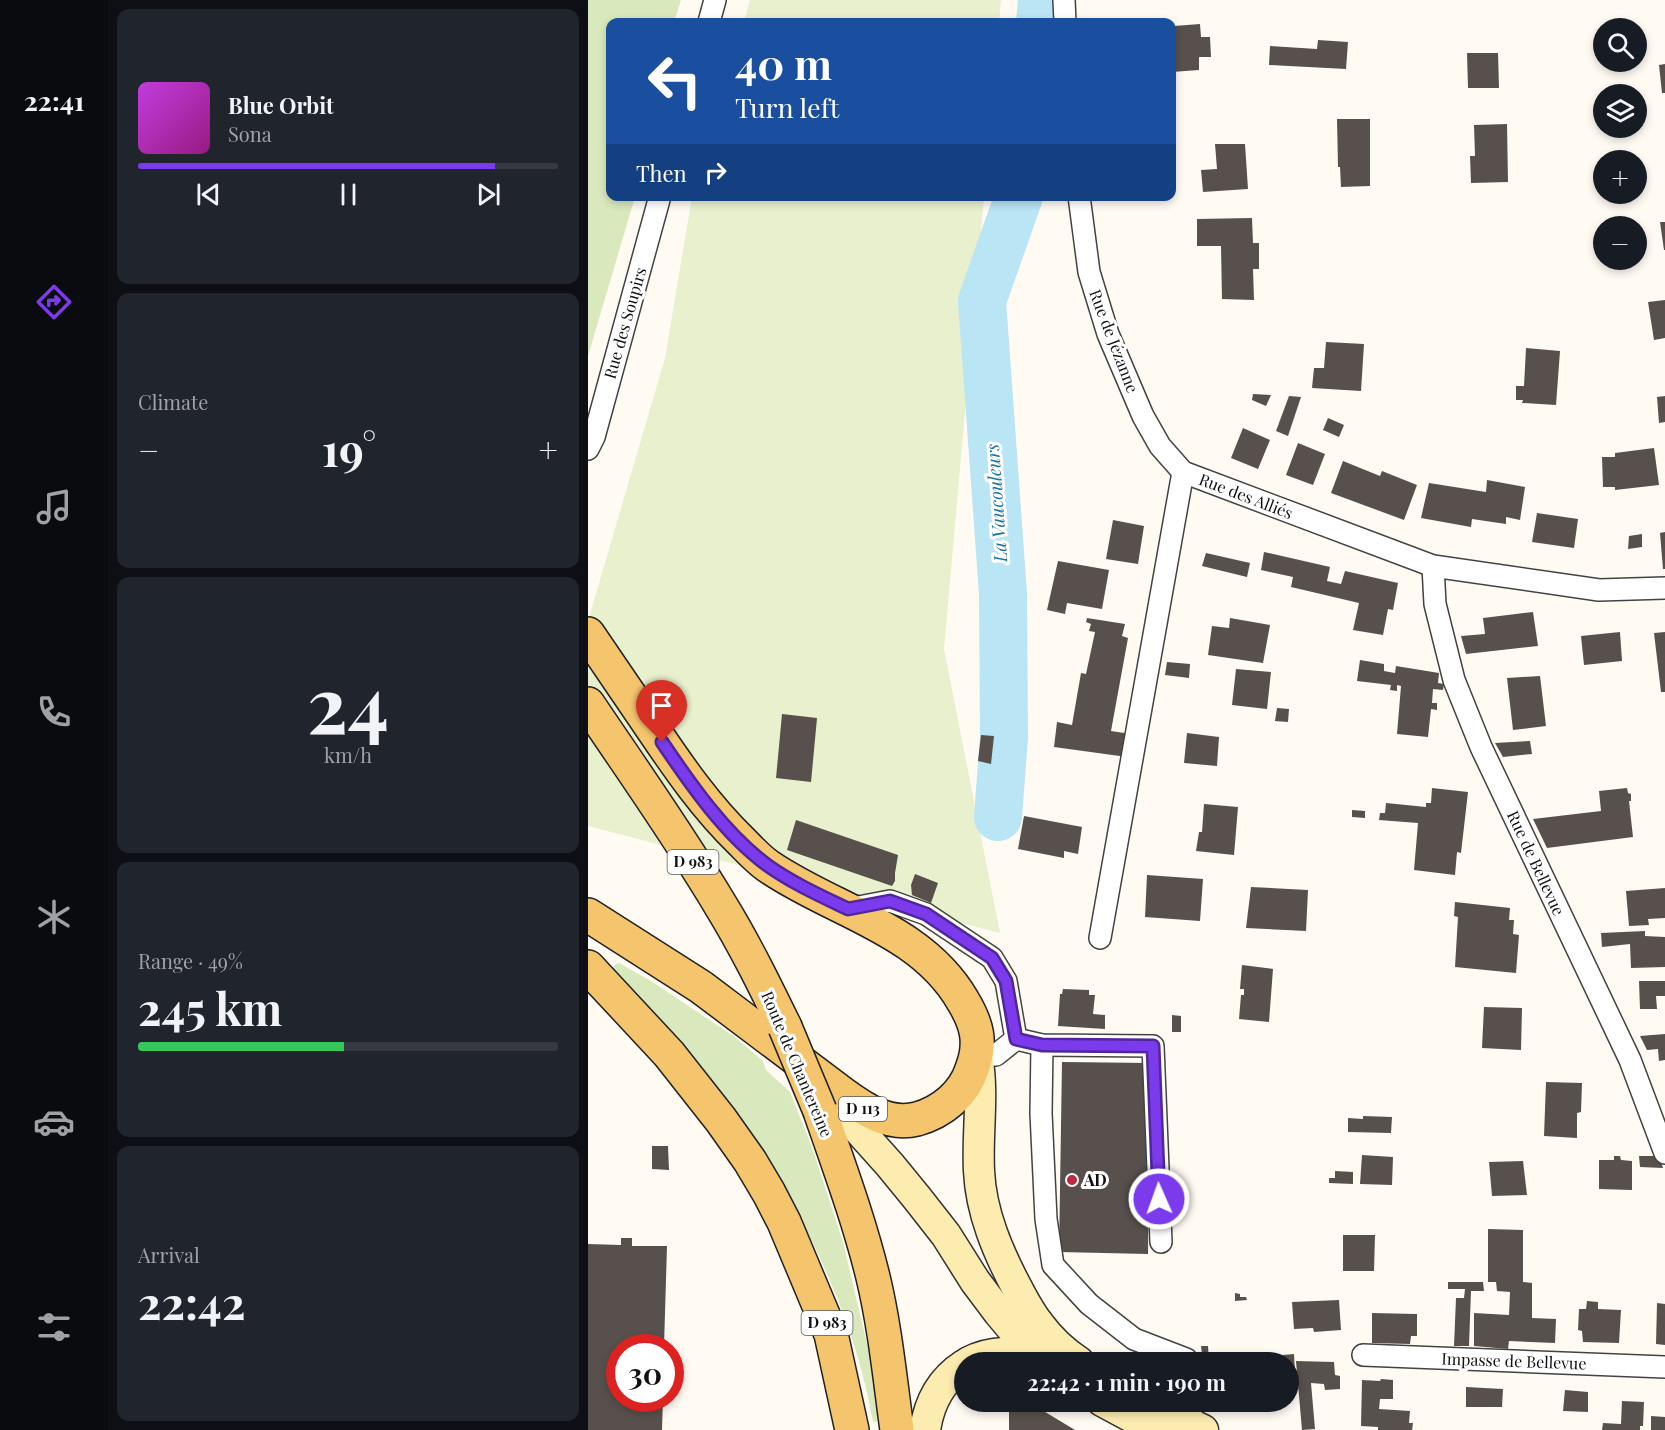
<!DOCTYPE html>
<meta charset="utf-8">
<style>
:root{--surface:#171b24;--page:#20242c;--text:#f1f3f6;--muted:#9ea1a6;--line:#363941;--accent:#7c3aed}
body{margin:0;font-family:"Playfair Display",serif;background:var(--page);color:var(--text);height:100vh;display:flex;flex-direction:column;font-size:22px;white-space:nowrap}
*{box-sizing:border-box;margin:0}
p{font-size:20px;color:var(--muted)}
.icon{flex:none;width:33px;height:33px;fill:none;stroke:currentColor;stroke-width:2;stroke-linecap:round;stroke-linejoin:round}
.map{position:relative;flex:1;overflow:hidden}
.drawer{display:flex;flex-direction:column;gap:9px;padding:9px;background:#0d0f14;width:480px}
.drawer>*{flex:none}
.banner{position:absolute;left:18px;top:18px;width:570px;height:183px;border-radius:12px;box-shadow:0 3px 9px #0003;background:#1a4fa0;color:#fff;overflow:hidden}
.buttons{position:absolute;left:1005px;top:18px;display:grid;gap:12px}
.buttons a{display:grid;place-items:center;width:54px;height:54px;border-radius:50%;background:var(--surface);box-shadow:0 3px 9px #0003;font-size:30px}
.speed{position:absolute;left:18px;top:1334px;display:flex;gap:12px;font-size:30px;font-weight:700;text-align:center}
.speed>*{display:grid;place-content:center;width:78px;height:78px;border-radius:50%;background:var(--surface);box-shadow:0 3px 9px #0003;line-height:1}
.speed .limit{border:9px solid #d22;background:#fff;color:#111}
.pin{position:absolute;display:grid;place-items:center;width:51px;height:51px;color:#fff;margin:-62px -26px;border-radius:50% 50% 50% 0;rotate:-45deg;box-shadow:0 0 6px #0007}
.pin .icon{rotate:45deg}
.me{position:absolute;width:66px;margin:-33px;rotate:358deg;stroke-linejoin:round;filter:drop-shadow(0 0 4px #0008)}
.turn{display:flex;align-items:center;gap:21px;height:126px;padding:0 30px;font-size:27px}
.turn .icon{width:78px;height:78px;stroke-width:2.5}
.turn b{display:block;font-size:42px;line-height:51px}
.then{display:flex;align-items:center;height:57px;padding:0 30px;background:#0003;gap:12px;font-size:22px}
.big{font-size:45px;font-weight:700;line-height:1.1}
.drawer .card{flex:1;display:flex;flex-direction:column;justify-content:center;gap:9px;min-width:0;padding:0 21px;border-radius:12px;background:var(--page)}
.drawer .dial{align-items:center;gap:0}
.dial b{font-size:78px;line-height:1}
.song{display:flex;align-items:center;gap:18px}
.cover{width:72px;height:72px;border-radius:9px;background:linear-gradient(135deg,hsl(290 70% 55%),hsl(310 70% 35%))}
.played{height:6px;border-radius:3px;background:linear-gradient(90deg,var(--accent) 85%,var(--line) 85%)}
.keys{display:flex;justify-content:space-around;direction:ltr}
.heat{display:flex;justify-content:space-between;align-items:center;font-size:33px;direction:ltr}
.charge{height:9px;border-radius:4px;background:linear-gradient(90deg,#34c759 49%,var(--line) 0)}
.trip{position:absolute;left:366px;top:1352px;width:345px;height:60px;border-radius:30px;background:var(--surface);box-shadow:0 3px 9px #0003;font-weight:700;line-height:60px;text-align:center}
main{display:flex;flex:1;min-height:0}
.menu{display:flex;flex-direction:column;width:108px;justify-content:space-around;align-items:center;background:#090b0e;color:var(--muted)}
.menu .icon{width:42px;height:42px}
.menu .on{color:var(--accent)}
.menu b{font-size:27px;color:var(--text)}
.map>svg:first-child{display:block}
</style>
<main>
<nav class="menu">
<b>22:41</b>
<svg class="icon on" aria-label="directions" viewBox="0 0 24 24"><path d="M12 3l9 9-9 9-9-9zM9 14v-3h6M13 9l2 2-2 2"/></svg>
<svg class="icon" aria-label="music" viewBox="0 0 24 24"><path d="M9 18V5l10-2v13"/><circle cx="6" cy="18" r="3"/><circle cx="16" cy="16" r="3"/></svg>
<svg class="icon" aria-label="phone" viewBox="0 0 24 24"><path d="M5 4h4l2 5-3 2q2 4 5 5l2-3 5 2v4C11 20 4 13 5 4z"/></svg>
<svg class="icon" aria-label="climate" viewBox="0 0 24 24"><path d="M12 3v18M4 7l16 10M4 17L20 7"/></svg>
<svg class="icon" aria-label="car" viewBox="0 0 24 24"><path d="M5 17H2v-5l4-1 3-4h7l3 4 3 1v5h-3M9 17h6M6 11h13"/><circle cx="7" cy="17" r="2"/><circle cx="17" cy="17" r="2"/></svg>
<svg class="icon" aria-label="filters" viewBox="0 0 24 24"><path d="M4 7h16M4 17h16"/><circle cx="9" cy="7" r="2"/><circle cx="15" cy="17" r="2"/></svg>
</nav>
<section class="drawer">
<div class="card">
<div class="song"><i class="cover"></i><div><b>Blue Orbit</b><p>Sona</p></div></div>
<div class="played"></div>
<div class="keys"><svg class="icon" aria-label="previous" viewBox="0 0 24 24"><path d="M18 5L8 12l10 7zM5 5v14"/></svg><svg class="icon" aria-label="pause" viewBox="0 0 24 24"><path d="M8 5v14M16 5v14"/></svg><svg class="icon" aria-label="next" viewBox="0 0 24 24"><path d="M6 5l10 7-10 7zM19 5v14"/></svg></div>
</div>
<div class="card"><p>Climate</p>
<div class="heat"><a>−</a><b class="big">19°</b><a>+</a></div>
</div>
<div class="card dial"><b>24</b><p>km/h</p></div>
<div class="card"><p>Range · 49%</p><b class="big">245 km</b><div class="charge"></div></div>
<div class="card"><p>Arrival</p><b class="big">22:42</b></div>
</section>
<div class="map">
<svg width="1077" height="1430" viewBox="0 0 1077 1430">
<rect width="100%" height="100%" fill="#fffbf3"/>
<!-- green -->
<g fill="#d9e9bd">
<path d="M0,0H93L86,22H22V196L47,197L0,356Z"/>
<path d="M31,963L63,981L147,1037L175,1061L178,1070L202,1092L224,1147L255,1242L286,1374L294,1420L285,1422C272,1347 244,1278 209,1212C194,1182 178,1152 158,1125C118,1071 73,1021 28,972L25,967L28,964Z"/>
</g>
<!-- pitch -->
<g fill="#e8f0ce">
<path d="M162,0H413L411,22H156Z"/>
<path d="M104,197H396L356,649L412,933L0,826V621L77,358Z"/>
</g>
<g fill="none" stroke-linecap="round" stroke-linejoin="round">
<!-- river -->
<g stroke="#b9e5f5" stroke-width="48">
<path d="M452,22L454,0"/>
<path d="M410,817L416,737L415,594L394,301L431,196"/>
</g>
</g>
<!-- building -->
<g fill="#58504c">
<path d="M612,24L613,37H622L623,57H611V70L584,72V39H586V26Z"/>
<path d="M730,40L760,42L758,69L681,65L682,46L729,49Z"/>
<path d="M879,53H910L911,88H880Z"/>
<path d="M1077,64V93H1074L1071,65Z"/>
<path d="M749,119H782V186L753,187L752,167H750Z"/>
<path d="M919,124L920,182L883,183L882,156H887L886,125Z"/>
<path d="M627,144H657L660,189L615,192L613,170L629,169Z"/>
<path d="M664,218L665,243H671V269H665L666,300L634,299L633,246H609V219Z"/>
<path d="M1072,222H1077V250H1076Z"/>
<path d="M1077,300V338L1066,340L1060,302Z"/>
<path d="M738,342L776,344L773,391L724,388L726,368H736Z"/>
<path d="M938,348L972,351L968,405L934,403L935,400H928V386H936Z"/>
<path d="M665,394L683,395L678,406L664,400Z"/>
<path d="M701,396L713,397L700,436L688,431Z"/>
<path d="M1077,396V422L1071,423L1069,397Z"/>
<path d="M740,418L756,425L751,437L735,430Z"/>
<path d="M655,428L682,440L670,469L643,458Z"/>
<path d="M710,443L737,454L725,485L698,475Z"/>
<path d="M1066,448L1071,485L1027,490V487H1015L1014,457H1027V453Z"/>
<path d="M755,461L792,476L794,471L829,485L816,520L743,493Z"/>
<path d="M899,480L937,487L932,520L918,517V524L884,519L883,527L833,518L841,483L898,492Z"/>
<path d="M949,513L990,519L986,548L944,542Z"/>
<path d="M525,520L556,526L550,564L518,559Z"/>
<path d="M1077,532V569H1075L1072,533Z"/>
<path d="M1054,534V547L1040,549L1041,536Z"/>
<path d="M676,552L742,567L739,581L753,584L757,571L810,583L805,610L800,609L795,635L765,630L771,603L703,587L705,577L673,570Z"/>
<path d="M618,553L662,563L659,577L614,566Z"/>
<path d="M470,561L521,570L514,609L479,603L477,614L459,610Z"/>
<path d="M945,612L950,646L878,654L873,636L897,634L895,618Z"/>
<path d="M499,618L537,624L534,636L540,638L523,731L543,734L539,757L466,747L469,722L484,725L493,673L498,674L507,632L501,631L503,624L498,622Z"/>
<path d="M642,618L682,625L675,663L620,655L624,626L641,628Z"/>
<path d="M1032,632L1034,661L996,665L993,636Z"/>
<path d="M1077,632V692H1073L1066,633Z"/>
<path d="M772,660L796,664V671L807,673L808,666L851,673L850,683L856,684L855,690L845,689L844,703H849V710L843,709L840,737L809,734L813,686L809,685V691L802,690L803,685L769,681Z"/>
<path d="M579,662L602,664L601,678L577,675Z"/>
<path d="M648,669L683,672L679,709L644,705Z"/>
<path d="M952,676L958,726L925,730L919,678Z"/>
<path d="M689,708L701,709L700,722L687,721Z"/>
<path d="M194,714L229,718L223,782L188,778Z"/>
<path d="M599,733L631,737L629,766L596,763Z"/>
<path d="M393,735L406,736L403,764L390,761Z"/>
<path d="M942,741L944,754L915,757L907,743Z"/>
<path d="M844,788L880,792L873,853L869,852L867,875L826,870L830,823L791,820L792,813H797L798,803L838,807V803H843Z"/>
<path d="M1039,788L1040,793L1043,794V801H1041L1045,837L959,848L945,819L1013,811L1011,791Z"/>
<path d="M616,804L650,807L646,855L608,851L611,832H614Z"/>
<path d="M764,810L777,811V818L764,817Z"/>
<path d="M436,816L494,827L490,854L476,851V858L430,849Z"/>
<path d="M208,820L310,855L307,873V881L304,886L199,850Z"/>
<path d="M327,874L350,883L343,903L324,895L323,885Z"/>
<path d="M559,875L615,879L612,921L557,917Z"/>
<path d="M663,887L720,890L718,931L658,928Z"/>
<path d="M1077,888V918L1060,919L1061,925L1041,926L1038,891Z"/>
<path d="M867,902L922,908L921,920H926L925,934L931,935L928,973L867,967L870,917L866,916Z"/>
<path d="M1057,931V936L1077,937V967L1043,968L1042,944L1014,947L1013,933Z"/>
<path d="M654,965L685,969L681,1022L651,1019L653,995H656V989H652Z"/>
<path d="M1051,981H1077V996H1068L1069,1009H1052Z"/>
<path d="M475,989L501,990V995H507L505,1014L517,1015V1029L470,1026L472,994H474Z"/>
<path d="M896,1007L934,1008L933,1050L894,1048Z"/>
<path d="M584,1015L593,1016V1032H584Z"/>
<path d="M1077,1034V1060L1071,1061L1070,1049L1059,1050L1052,1036Z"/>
<path d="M474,1062L562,1063L560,1254L471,1252Z"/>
<path d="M958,1082L994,1083L993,1112L989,1113V1138L956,1136Z"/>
<path d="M775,1116L804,1117L803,1133L760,1132V1118L775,1119Z"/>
<path d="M64,1146H80L81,1170L64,1169Z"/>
<path d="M774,1155L805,1157L804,1185L772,1184Z"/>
<path d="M1026,1156H1032L1033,1160L1044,1161V1190L1011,1189V1160H1026Z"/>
<path d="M1051,1156H1071L1075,1168L1052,1167Z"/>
<path d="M935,1161L939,1195L904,1196L901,1162Z"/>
<path d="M747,1171L765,1172V1184L741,1183V1178H747Z"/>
<path d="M900,1229L935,1230V1282L944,1283V1318L968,1319L967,1343L921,1341L920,1349L886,1346V1313L921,1315L922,1292L909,1291L908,1282H900Z"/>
<path d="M755,1235H787L786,1271H755Z"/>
<path d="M33,1238H44V1246H79L76,1347H32V1398H75L74,1430H0V1244L33,1245Z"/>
<path d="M860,1282H895L896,1291H883L881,1346H866L868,1298H876L877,1289H860Z"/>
<path d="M647,1293L652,1294V1297H658L659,1300L647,1301Z"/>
<path d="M751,1300L753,1330L726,1332L725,1328L706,1329L704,1302Z"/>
<path d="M999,1301L1010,1302V1309L1033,1310L1031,1343L995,1342L994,1331L990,1330L991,1309H998Z"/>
<path d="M1069,1303L1077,1304V1345L1068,1344Z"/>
<path d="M784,1313L829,1314V1336H823L822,1344L784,1343Z"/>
<path d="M613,1346H620L621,1362H615Z"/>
<path d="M706,1354L708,1392H700V1362H684L683,1356Z"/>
<rect x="664" y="1356" width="7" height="6"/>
<path d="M708,1361L746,1362L747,1375L752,1376V1389L737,1390L736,1384L723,1383L727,1429L714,1430Z"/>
<path d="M793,1379L805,1380V1399H792L791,1409L822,1411L821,1423H825L824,1430H790V1427L773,1426L774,1380L792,1381Z"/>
<path d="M878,1387L915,1389L914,1407H878Z"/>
<path d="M977,1390L1000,1392V1412L975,1411Z"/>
<path d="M433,1401H439L487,1430H421V1407Z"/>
<path d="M657,1401H672L673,1408L657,1409Z"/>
<path d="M1034,1401L1056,1402L1055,1426H1052V1430H1014L1015,1423L1033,1424Z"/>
<path d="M1063,1416L1077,1417V1430H1063Z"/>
</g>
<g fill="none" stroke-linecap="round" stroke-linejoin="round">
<!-- street casing -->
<g stroke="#434343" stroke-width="24">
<g id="street">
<path d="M476,0L477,22"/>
<path d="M121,22L127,0"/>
<path d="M491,196L501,272L520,334L555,416L572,446L595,472L845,566L1011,590L1077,588"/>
<path d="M0,449L6,437L72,196"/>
<path d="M845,566L847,604L866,680L893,747L1042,1060L1077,1153"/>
<path d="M260,909L302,901L338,914L404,958L418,981L428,1039"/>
<path d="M512,938L595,472"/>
<path d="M428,1039L454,1045L565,1046L573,1242"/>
<path d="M454,1045L453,1113L458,1219L465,1265L501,1304L546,1339L598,1359V1362"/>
<path d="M389,1056L408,1055L428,1039"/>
<path d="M775,1355L1077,1367"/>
<path d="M600,1430L603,1424V1401"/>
</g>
</g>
<!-- secondary casing -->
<g stroke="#323232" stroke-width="33">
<g id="secondary">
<path d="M389,1056C396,1094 389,1132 391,1171C393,1213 410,1252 429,1288C436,1301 442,1313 451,1324C462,1339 476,1352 491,1362"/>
<path d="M233,1088L302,1165L329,1198L358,1235L387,1281L411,1313L432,1338L459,1362"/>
<path d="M381,1362C403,1350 426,1352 450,1355"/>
<path d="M514,1401L568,1430"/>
<path d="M554,1401L615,1430"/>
<path d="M337,1430C341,1403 353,1380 376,1365"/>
</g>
</g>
<!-- primary casing -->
<g stroke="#212121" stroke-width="36">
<g id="primary">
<path d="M0,634C21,665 43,697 64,728C91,768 118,807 153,841C162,850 170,859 180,866C245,911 333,928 375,1001C389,1024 394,1043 384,1069C376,1094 354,1112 329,1119C301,1126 277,1110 255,1094L113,987L0,915"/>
<path d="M0,704C45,771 92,837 133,906C157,945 177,986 197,1027"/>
<path d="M0,967L81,1054L133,1120L162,1161L181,1193L196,1222L243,1334L264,1430"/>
<path d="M232,1111C251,1166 271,1220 285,1277C297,1327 302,1379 309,1430"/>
</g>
</g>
<!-- street -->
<use href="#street" stroke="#fff" stroke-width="21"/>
<!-- secondary -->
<use href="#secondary" stroke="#fcecb0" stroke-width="30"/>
<!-- primary -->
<use href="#primary" stroke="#f4c56d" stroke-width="33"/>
<!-- primary-bridge casing -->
<g stroke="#212121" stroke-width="36" stroke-linecap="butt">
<path id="primary-bridge" d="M197,1027L232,1111"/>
</g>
<!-- primary-bridge -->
<use href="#primary-bridge" stroke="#f4c56d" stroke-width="33"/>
</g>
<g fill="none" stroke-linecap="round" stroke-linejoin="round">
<!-- route casing -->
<g stroke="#51269a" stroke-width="15">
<path id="route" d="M74,742C103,785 137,834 179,865C204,883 233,896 260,909L302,901L338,914L404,958L418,981L428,1039L454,1045L565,1046L571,1199"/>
</g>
<!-- route -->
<use href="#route" stroke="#7c3aed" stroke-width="10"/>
</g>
<!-- markers -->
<circle fill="#bd2a42" stroke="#fff" stroke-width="2" cx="484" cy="1180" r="6"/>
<g text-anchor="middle" stroke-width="6" stroke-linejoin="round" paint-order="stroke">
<!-- shield labels -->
<g fill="#fff" stroke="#585858" stroke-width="1.5">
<rect x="79.5" y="850" width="51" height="24" rx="4.5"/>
<rect x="251" y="1097" width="48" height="24" rx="4.5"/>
<rect x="213.5" y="1311" width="51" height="24" rx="4.5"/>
</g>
<g font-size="15" font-weight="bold" fill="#101010">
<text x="105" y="867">D 983</text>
<text x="275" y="1114">D 113</text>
<text x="239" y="1328">D 983</text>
</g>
<!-- street labels -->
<g font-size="16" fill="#101010" stroke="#fff">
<text transform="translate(37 323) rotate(-74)" y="6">Rue des Soupirs</text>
<text transform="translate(526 341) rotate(69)" y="6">Rue de Jézanne</text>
<text transform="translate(658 496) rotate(21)" y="6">Rue des Alliés</text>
<text transform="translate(948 863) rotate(65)" y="6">Rue de Bellevue</text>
<text transform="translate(209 1064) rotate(67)" y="6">Route de Chantereine</text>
<text transform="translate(926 1361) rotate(2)" y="6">Impasse de Bellevue</text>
</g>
<!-- poi labels -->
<g font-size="16" font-weight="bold" fill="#101010" stroke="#fff" text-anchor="start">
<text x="496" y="1186">AD</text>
</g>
<!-- water labels -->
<g font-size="18" font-style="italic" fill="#1b74a0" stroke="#fff">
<text transform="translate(409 503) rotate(-94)" y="6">La Vaucouleurs</text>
</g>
</g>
</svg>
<div class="buttons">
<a><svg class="icon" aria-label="search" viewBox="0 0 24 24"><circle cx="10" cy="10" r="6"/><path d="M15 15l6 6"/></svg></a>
<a><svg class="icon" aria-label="layers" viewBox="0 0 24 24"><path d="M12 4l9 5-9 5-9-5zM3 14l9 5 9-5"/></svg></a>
<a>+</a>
<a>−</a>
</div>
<div class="speed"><div class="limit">30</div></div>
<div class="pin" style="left:74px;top:742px;background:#d93025"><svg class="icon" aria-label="arrive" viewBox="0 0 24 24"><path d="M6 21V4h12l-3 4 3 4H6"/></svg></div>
<svg class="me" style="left:571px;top:1199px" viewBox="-20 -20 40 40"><circle r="17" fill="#7c3aed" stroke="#fff" stroke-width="3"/><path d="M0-11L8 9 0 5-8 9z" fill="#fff"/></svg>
<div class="trip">22:42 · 1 min · 190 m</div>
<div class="banner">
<div class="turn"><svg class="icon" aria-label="left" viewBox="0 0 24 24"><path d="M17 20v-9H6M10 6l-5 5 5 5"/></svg><div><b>40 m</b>Turn left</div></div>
<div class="then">Then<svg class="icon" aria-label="right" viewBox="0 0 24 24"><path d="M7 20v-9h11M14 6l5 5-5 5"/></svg></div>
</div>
</div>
</main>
